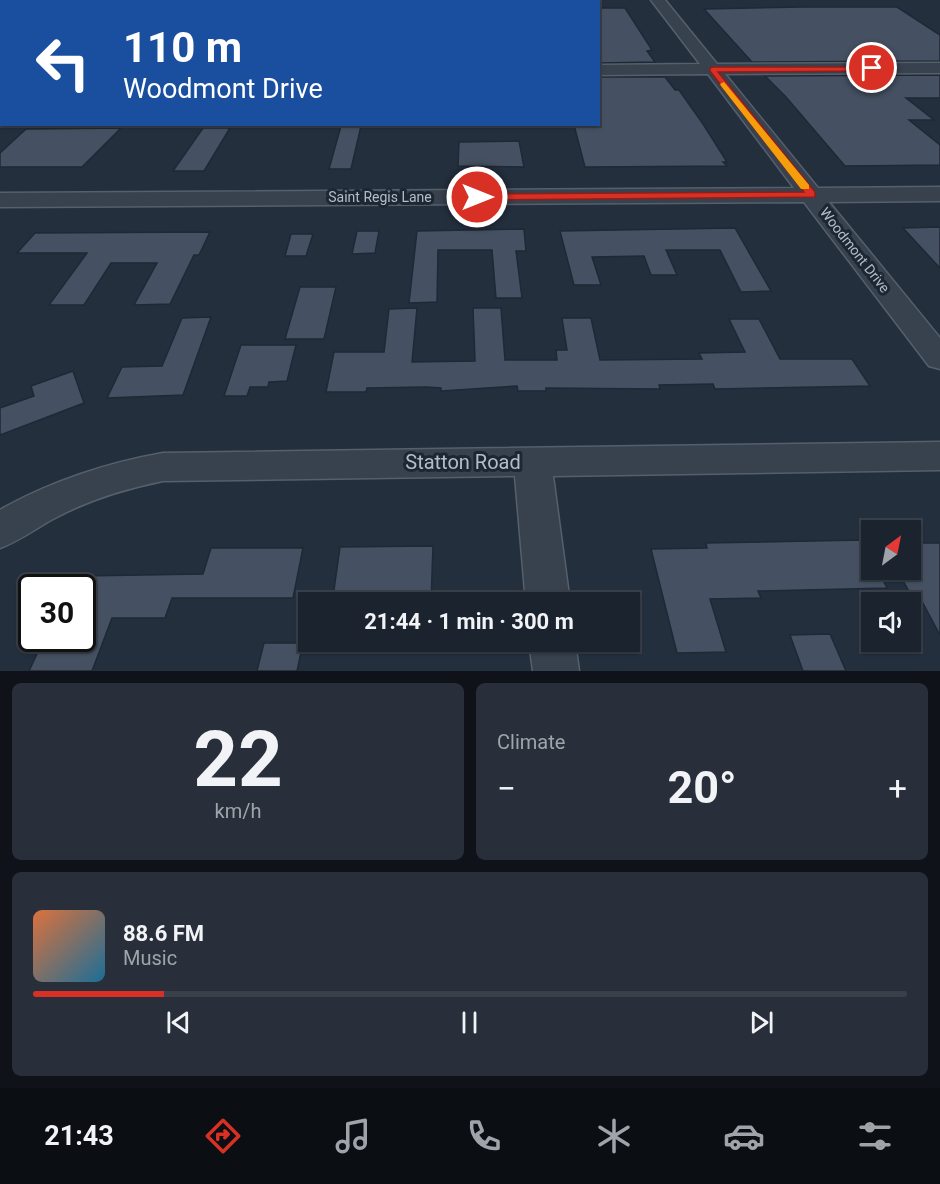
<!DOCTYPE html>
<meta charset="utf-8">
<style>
:root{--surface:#1b232e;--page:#282f3a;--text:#f1f3f6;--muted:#a0a4aa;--line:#39404a;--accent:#d93025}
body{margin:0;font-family:Roboto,sans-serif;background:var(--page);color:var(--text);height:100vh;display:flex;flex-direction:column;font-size:22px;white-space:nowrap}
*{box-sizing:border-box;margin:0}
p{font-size:20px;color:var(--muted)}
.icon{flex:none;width:33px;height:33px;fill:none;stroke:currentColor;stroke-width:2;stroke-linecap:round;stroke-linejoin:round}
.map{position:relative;height:671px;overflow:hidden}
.sheet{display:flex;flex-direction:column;gap:12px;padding:12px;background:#0f1319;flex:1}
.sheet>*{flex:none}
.banner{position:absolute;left:0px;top:0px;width:600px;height:126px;box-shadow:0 2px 4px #0004,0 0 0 2px var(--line);background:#1a4fa0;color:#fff;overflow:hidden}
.needle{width:39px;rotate:32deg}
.tools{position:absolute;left:861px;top:520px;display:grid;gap:12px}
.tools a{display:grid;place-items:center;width:60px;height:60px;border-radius:0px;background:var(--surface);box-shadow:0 2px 4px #0004,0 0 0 2px var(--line);font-size:30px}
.speed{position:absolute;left:18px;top:574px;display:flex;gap:12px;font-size:30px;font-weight:700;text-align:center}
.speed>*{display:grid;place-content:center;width:78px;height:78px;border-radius:50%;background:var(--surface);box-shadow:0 2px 4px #0004,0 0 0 2px var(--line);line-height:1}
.speed .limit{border:3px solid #111;border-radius:9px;background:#fff;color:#111}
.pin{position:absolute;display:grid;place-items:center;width:51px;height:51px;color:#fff;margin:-26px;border:3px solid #fff;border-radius:50%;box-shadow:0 2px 6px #0007}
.me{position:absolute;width:66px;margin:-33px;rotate:90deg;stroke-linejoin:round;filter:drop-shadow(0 0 4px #0008)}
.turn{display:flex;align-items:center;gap:21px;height:126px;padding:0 24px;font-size:27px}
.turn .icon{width:78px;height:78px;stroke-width:2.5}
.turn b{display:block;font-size:42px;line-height:51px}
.big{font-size:45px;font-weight:700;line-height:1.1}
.sheet .widget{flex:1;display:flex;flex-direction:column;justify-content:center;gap:9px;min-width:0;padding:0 21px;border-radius:9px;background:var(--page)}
.sheet .dial{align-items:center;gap:0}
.dial b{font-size:78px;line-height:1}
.song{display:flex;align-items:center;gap:18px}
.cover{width:72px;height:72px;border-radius:9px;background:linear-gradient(135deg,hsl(20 70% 55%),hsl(200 70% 35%))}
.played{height:6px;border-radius:3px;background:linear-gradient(90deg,var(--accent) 15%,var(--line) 15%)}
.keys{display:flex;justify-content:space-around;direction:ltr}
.heat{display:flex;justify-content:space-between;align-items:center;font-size:33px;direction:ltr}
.sheet .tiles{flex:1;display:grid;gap:12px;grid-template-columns:1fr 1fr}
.widget:last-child{grid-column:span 2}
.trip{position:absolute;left:298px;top:592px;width:342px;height:60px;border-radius:0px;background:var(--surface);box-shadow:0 2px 4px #0004,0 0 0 2px var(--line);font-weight:700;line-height:60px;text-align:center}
.dock{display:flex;height:96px;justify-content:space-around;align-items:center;background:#0b0e12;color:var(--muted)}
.dock .icon{width:42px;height:42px}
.dock .current{color:var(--accent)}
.dock b{font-size:27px;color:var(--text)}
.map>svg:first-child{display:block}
</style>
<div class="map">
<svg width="940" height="671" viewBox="0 0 940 671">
<rect width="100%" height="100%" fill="#242f3e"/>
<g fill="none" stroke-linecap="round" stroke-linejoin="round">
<!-- stream -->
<rect fill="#394c67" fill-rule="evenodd" x="0" y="36" width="2" height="2"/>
</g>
<!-- building -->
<g fill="#455162" stroke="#1f2835" stroke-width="1.5">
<path d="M803,7H897L940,35V61L752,62L704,9Z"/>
<path d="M598,8H625L652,50L647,51L655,62L598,63Z"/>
<path d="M940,75V98H906L934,120H909L940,145V165L845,166L786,97L765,76Z"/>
<path d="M598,77H665L675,90H679L703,124L727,162H723L727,166L585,167L574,125H598Z"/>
<path d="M341,126H361L351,169H329Z"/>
<path d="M121,128L82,167H0V153L26,129Z"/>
<path d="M203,128H230L204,171H173Z"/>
<path d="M519,141L524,167L458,166L459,142Z"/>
<path d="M940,227V268L903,228Z"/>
<path d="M735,228L771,291L741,292L720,250H666L677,275H651L644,256L592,257L601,285H574L560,231Z"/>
<path d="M524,229L526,251H516L522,298H496L492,250H438L437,302L409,303L417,231Z"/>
<path d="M357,231H379L375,253L352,254Z"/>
<path d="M210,232L199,255H194L170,304L134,305L157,263H111L84,305H49L87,253H17L35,233Z"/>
<path d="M291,234H313L306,256H285Z"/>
<path d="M300,287H336L324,339H285Z"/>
<path d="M417,308L412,362L475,361L473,308H501L505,360H557L556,350H567L562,318H591L600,360L702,359L699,353L745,352L729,319H759L780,359H852L870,386L715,389L713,384L659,385L660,389L546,388V391H518L517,386L441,391V388L426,387L367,388L366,392H326L334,352H384L389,309Z"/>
<path d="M211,317L183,395L107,398L122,367L162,366L182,318Z"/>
<path d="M241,345H296L287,381L269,382L268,387H250L247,396H224Z"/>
<path d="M73,371L84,403L0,435V408L34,396L31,386Z"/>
<path d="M862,540L872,558V570H878L887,588L758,591L761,598L710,599L726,652L677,653L651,549L707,548L706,543Z"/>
<path d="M910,543H940V635L917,592L910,593L897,570H910Z"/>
<path d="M433,546L431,603H384V596L333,597L340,547Z"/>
<path d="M211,548H303L293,598H172L165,618H112L92,671H29L44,639H82V576L203,574Z"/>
<path d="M830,634L846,671H803L790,635Z"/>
<path d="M264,643H303L297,671H257Z"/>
</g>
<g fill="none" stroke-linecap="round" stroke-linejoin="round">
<!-- service casing -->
<g stroke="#565f6c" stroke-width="3">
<path id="service" d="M0,0H84L0,2Z"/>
</g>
<!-- minor casing -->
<g stroke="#565f6c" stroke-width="3">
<g id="minor">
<path d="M113,0H147L146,2Z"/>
<path d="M651,0H665L717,64L940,63V73L725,74L818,188L940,187V201L829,202L940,338V369L929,366L804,202L0,207V193L794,188L708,74L598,75V65L700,64Z"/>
<path d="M940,442V470L553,476L570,603H526L515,476L163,481C124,489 88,500 53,519C35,529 19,541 0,548V510L5,507C55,480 107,463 163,453Z"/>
<path d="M529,642H575L579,671H533Z"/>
</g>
</g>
<!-- tertiary casing -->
<g stroke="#565f6c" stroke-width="3">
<g id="tertiary">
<path d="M112,0H127L111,2Z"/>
<path d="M2,87V100H0V88Z"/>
</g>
</g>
<!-- service -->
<use href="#service" fill="#38414e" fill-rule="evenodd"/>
<!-- minor -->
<use href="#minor" fill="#38414e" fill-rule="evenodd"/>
<!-- tertiary -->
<use href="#tertiary" fill="#38414e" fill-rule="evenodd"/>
</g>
<!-- route -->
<path fill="#d93025" stroke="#8d1f18" stroke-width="1.5" d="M713,67H874V70L872,71L718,72L815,192V197L477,200L472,197L477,194L804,192L710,71V68Z"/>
<!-- slow -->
<path fill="#f59e0b" d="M724,82L809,185V189H801L721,86L720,84Z"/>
<g text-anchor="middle" stroke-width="6" stroke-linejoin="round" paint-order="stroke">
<!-- far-street labels -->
<g font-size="14" fill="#b4bcc9" stroke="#1d2633">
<text x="380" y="202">Saint Regis Lane</text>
<text transform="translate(855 250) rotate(52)" y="5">Woodmont Drive</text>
</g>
<!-- near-street labels -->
<g font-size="20" fill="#b4bcc9" stroke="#1d2633">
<text x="463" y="469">Statton Road</text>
</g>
</g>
</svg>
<div class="tools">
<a><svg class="needle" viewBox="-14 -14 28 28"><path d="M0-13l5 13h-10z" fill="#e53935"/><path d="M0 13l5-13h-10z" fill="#a0a4aa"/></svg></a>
<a><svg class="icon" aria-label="sound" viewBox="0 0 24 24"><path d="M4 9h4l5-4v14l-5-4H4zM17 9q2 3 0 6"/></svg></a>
</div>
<div class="speed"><div class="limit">30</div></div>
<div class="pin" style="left:872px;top:68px;background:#d93025"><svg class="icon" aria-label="arrive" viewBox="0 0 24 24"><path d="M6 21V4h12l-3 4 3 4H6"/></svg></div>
<svg class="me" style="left:477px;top:197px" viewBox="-20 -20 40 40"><circle r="17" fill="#d93025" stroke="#fff" stroke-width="3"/><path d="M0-11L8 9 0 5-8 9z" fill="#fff"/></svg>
<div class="trip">21:44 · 1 min · 300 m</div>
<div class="banner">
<div class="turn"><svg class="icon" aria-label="left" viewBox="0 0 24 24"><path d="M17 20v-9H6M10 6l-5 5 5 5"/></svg><div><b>110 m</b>Woodmont Drive</div></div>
</div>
</div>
<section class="sheet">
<div class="tiles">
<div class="widget dial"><b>22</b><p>km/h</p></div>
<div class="widget"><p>Climate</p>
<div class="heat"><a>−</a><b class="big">20°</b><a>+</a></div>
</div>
<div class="widget">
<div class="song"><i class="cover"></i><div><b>88.6 FM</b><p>Music</p></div></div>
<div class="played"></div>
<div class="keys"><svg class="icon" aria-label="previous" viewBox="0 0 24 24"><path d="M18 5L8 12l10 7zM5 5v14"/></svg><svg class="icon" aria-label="pause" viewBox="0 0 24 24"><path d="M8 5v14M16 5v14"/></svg><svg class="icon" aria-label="next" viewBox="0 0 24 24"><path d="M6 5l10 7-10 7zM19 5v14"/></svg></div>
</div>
</div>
</section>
<nav class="dock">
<b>21:43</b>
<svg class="icon current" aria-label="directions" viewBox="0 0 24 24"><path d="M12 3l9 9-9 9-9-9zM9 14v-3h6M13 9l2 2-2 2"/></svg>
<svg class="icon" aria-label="music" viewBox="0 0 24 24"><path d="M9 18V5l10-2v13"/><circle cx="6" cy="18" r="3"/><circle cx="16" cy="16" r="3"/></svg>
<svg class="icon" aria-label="phone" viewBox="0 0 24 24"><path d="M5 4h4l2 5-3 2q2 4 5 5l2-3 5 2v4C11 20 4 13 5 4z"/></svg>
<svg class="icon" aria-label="climate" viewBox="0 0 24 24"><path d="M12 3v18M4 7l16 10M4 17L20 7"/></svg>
<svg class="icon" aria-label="car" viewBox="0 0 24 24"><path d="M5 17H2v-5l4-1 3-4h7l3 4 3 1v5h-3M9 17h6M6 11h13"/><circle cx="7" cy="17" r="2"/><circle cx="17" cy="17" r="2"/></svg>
<svg class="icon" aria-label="filters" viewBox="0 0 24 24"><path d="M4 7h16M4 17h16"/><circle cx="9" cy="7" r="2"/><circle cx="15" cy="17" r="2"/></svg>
</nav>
